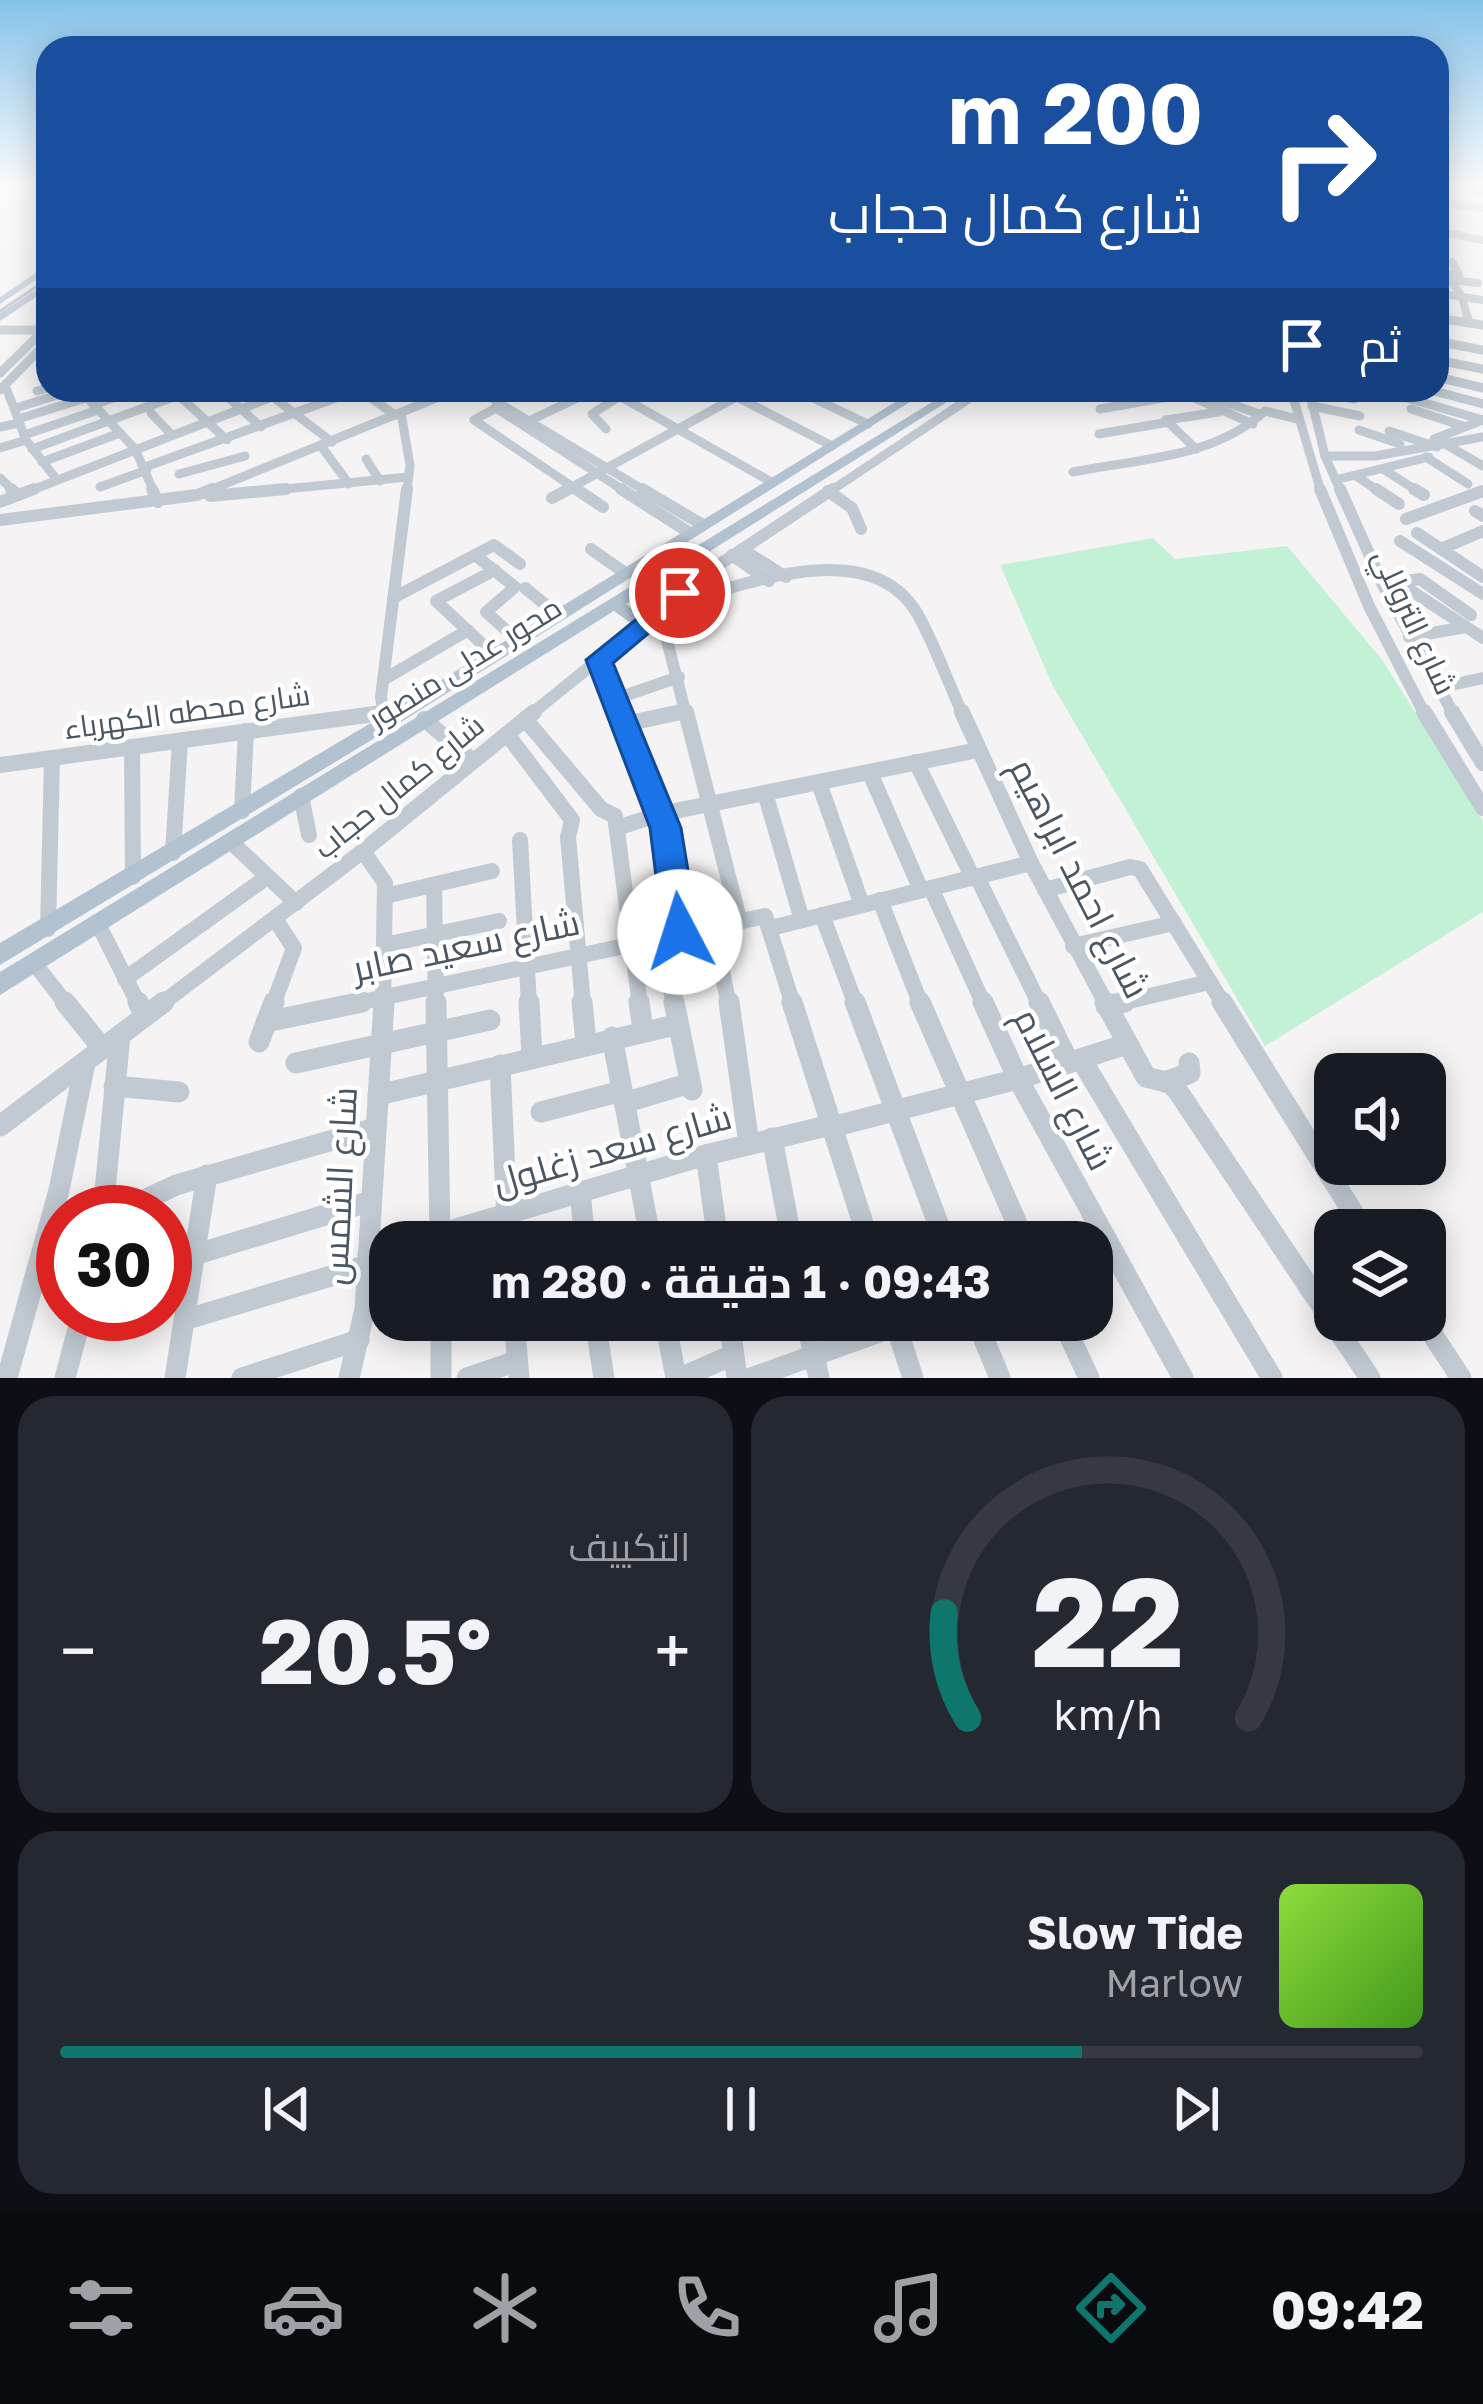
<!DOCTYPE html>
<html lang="ar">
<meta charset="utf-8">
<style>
:root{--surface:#171b24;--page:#242831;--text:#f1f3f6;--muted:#9ea1a6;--line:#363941;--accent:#0f766e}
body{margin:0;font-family:"Golos Text",Cairo,sans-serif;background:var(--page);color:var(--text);direction:rtl;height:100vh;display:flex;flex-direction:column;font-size:45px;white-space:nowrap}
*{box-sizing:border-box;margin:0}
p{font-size:39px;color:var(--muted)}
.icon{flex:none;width:66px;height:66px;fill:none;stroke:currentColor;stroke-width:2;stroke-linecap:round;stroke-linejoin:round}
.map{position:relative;height:1378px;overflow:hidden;direction:ltr}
.sheet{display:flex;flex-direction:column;gap:18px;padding:18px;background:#0d0f14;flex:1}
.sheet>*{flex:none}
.banner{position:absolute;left:36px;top:36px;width:1413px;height:366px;border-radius:36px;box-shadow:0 6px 30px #0003;direction:rtl;background:#1a4fa0;color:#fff;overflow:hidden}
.fabs{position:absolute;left:1314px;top:1053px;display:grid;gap:24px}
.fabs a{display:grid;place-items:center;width:132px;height:132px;border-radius:24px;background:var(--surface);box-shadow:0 6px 30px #0003;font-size:60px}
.speed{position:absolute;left:36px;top:1185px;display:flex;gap:24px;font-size:60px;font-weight:700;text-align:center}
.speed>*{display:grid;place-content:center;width:156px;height:156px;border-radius:50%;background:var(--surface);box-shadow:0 6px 30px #0003;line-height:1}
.speed .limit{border:18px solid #d22;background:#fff;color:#111}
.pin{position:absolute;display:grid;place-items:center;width:102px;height:102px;color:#fff;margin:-51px;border:6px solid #fff;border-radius:50%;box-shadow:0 3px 12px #0007}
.me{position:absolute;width:132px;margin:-66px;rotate:355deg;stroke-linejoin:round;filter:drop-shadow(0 0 9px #0008)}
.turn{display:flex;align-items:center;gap:42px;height:252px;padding:0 48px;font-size:54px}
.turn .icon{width:156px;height:156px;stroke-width:2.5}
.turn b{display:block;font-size:84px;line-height:102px}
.then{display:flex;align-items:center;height:114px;padding:0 48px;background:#0003;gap:24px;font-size:45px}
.big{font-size:90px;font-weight:700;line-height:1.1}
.sheet .tile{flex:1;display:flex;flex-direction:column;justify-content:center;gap:18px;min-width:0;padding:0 42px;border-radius:36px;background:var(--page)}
.sheet .dial{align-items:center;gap:0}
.dial svg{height:312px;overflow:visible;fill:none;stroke:var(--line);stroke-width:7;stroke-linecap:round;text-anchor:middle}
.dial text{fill:var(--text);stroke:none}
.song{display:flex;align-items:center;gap:36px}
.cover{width:144px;height:144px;border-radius:18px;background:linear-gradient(135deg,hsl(90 70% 55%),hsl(100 70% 35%))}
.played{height:12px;border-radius:6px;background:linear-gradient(90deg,var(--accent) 75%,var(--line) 75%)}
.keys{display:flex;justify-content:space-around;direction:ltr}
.heat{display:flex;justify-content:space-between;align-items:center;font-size:66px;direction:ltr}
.sheet .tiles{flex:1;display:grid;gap:18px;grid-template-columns:1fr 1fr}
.tile:last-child{grid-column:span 2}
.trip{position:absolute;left:369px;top:1221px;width:744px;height:120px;border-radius:36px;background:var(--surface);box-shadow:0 6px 30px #0003;font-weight:700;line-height:120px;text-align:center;direction:rtl}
.menu{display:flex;height:192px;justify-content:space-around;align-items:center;background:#090b0e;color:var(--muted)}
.menu .icon{width:84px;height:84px}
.menu .on{color:var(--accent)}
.menu b{font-size:54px;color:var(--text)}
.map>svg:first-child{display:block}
</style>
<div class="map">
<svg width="1483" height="1378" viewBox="0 0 1483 1378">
<rect width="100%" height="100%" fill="#f5f3f3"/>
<!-- green -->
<path fill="#c3f1d5" d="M1153,538L1175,559L1287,546L1383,661L1483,821V912L1265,1046L1053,686L1000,565Z"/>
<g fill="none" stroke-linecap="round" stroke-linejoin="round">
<!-- minor-far4 -->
<g stroke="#c1cad2" stroke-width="8">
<path d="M1437,186L1483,193"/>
<path d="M1437,202L1483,208"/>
<path d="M1437,231L1483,240"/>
<path d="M1437,273L1459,275L1452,262"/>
<path d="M1447,275L1462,297L1468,319"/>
<path d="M1451,280L1478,283"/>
<path d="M1437,293L1483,300"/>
<path d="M1438,293L1441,319"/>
<path d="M1437,318L1445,319"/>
</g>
<!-- minor-far3 -->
<g stroke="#c1cad2" stroke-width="9">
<path d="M1441,316L1444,342"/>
<path d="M1467,316L1469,323"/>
<path d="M1437,318L1483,325"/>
<path d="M0,330H43"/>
<path d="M1441,342L1483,350"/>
<path d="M1437,360L1483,369"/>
<path d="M0,373L48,326"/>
<path d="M1437,377L1483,388"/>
<path d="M5,385L26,440L57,480"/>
<path d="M0,390L48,341"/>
<path d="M80,390L135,449L154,492"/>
<path d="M173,390L227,440"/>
<path d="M220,390L261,427"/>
<path d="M360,390L395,415"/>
<path d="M483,390L497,402L496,408L626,492"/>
<path d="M609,390L773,483"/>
<path d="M796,390L868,424"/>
<path d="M1291,390L1321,492"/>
<path d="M1309,390L1325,456L1341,492"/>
<path d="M1314,390L1354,399L1359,390"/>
<path d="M1379,390L1483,420"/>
<path d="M1430,390L1483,404"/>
<path d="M37,391L48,388"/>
<path d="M1181,392L1253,424"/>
<path d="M269,394L332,442"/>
<path d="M134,396L150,390"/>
<path d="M370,397L388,390"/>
<path d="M737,397L832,446"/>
<path d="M1217,399L1259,414"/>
<path d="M497,402L647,492"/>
<path d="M93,405L127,393"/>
<path d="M1312,406L1360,416"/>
<path d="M16,408L73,390"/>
<path d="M496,408L474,420L580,492"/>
<path d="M1100,409L1185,394"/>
<path d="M1411,409L1463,426"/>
<path d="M151,413L172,435"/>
<path d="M401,413L410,465L407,492"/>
<path d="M18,419L86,398"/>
<path d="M533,419L594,390"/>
<path d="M1166,420L1196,449"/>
<path d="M1166,420L1219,412"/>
<path d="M0,427L19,423"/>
<path d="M606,429L592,414L620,396"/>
<path d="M1359,430L1400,444"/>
<path d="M1389,431L1437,447L1434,439L1483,420"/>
<path d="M1099,434L1169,422"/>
<path d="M24,435L98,410"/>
<path d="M1447,445L1483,466"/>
<path d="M321,446L349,484"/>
<path d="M0,448L26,440"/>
<path d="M32,449L179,395"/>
<path d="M1325,456H1375L1483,437"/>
<path d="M1426,457L1468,484"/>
<path d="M366,459L380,481"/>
<path d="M42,462L120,433"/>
<path d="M145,467L358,390"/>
<path d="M1383,469L1419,492"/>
<path d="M1073,472C1139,459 1214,458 1265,411L1297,419"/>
<path d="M179,474L245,456"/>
<path d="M1356,476L1380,492"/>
<path d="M0,478L15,492"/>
<path d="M1335,480L1429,457"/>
<path d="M100,487L147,470"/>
<path d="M27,492L290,390"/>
<path d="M205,492L456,390"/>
<path d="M254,492L408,477"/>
<path d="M563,492L749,390"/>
<path d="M829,492L982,390"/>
</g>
<!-- minor-far2 -->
<g stroke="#c1cad2" stroke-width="12">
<path d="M11,489L18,495"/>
<path d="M152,489L158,502"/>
<path d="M576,489L603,507"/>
<path d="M621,489L690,533"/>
<path d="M642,489L703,525"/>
<path d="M1320,489L1369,606L1425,715"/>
<path d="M1340,489L1383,585L1454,715"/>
<path d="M1376,489L1399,504"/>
<path d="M1414,489L1424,495"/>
<path d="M828,491L852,508L861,529"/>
<path d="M210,496L286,489"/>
<path d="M552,498L569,489"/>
<path d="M0,502L34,489"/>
<path d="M1475,511L1483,516"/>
<path d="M1406,519L1483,491"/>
<path d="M0,520L197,495L212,489"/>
<path d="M1417,533L1483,577"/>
<path d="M1400,541L1483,594"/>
<path d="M591,549L625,573"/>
<path d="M742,549L786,577"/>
<path d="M1441,549L1483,531"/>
<path d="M475,555L515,587L486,612L517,640"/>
<path d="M732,555L769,581"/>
<path d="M1398,582L1483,638"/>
<path d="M1394,583L1420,579L1471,615"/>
<path d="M525,588L558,615"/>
<path d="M393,598L494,545L520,564"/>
<path d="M1409,637L1466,627"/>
<path d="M494,655L436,601L495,570"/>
<path d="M599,660L621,715"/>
<path d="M383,680L468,630"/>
<path d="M1437,688L1483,678"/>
<path d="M615,699L679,677"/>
<path d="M366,715L382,713"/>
<path d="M384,715L381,697L407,489"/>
<path d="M530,715L702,576L833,489"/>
<path d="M667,715L687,711"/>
<path d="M686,715L659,609C734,589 867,530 917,613C935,645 948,682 963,715"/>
</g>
<!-- minor-far1 -->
<g stroke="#c1cad2" stroke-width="16">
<path d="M384,712L385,718"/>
<path d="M619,712L665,828L680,932"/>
<path d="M686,712L739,919"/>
<path d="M962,712L1031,863L1107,1005"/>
<path d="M1424,712L1483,808"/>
<path d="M1452,712L1483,763"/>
<path d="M424,719L473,761"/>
<path d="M525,719L601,809L615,816L640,1005"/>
<path d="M625,724L681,712"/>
<path d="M507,734L572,820L568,837L583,1005"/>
<path d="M132,747L133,877"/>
<path d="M916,762L973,878"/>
<path d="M0,765L382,713"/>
<path d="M870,773L921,890"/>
<path d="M819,783L862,905"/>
<path d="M765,793L802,920"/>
<path d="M301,796L309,835"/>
<path d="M242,811L246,731"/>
<path d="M617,828L660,814L978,750"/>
<path d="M520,840L529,1005"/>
<path d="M230,841L296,903"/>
<path d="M363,851L385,883L383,1005"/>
<path d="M173,853L180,741"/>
<path d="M977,877L1040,1005"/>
<path d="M434,885L436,1005"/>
<path d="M931,888L984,1005"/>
<path d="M1045,890L1130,867L1140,869L1224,1005"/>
<path d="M385,896L492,871"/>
<path d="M880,900L921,1005"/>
<path d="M822,915L856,1005"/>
<path d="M97,922L139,1005"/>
<path d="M712,925L729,1005"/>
<path d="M771,928L1031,863"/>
<path d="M48,929L52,758"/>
<path d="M660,937L674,1005"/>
<path d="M384,945L499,921"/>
<path d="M1073,946L1174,923"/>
<path d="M34,963L67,1005"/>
<path d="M125,979L267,877"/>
<path d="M160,1005L363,851L534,712"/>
<path d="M273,1005L294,948L275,919"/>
<path d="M348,1005L765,916L793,1005"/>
<path d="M1112,1005L1209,982"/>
</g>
<!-- minor -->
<g stroke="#c1cad2" stroke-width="21">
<path d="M65,1002L103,1049"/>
<path d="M138,1002L145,1016"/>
<path d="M436,1002L440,1237"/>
<path d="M529,1002L532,1056"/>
<path d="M582,1002L586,1043"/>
<path d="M639,1002L643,1031"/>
<path d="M674,1002L692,1090"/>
<path d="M729,1002L749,1144"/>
<path d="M792,1002L869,1242"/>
<path d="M855,1002L945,1242"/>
<path d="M920,1002L1025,1242"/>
<path d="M983,1002L1018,1079L1183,1378"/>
<path d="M1039,1002L1069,1063"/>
<path d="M1105,1002L1146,1077L1170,1083L1177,1090L1370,1378"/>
<path d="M1222,1002L1364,1230"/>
<path d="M1106,1006L1125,1002"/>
<path d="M266,1022L362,1002"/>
<path d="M612,1037L651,1242"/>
<path d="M259,1042L274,1002"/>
<path d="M1081,1059L1272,1378"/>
<path d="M296,1063L490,1020"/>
<path d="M500,1065L508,1242"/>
<path d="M1165,1082L1190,1073L1189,1063"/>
<path d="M114,1086L179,1092"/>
<path d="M378,1095L675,1025"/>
<path d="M624,1103L690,1083"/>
<path d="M541,1112L622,1091"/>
<path d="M0,1126L164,1002"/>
<path d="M832,1127L1018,1079L1127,1044"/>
<path d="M772,1138L792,1242"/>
<path d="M706,1155L718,1242"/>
<path d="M580,1191L585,1242"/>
<path d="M103,1212L120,1035"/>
<path d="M119,1212L176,1185L375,1128"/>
<path d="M412,1242L706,1155L831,1125"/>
<path d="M194,1255L371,1201"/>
<path d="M368,1255L390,1249"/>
<path d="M184,1320L368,1265"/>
<path d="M441,1320V1378"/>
<path d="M514,1320L519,1378"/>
<path d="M595,1320L604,1378"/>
<path d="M665,1320L676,1378"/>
<path d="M729,1320L737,1378"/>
<path d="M806,1320L819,1378"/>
<path d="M894,1320L913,1378"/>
<path d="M976,1320L1000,1378"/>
<path d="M1062,1320L1089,1378"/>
<path d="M1423,1320L1461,1378"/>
<path d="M7,1378L59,1190L85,1063"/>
<path d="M65,1378L82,1314"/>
<path d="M175,1378L207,1175"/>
<path d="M242,1378L359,1340"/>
<path d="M349,1378L365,1309L384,1002"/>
<path d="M467,1378L517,1361"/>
<path d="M680,1378L733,1355"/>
<path d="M751,1378L896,1326"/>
</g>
<!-- major -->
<g fill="#b3c2d1" fill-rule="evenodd">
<path d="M1475,185H1483V192Z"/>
<path d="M48,265V272L0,304V297Z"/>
<path d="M48,282V289L0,321V313Z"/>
<path d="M915,390H929L393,727L0,965V943L381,717Z"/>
<path d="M952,390H966L626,604L649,623L646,627H636L614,611L0,995V972Z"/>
</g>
<!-- rail -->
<path stroke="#b5b8bd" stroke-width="3" d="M0,311L48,279"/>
</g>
<!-- sky -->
<linearGradient id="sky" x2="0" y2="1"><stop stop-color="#85c3ea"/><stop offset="0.49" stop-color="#fafafa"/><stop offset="1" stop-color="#fafafa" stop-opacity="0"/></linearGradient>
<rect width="1483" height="378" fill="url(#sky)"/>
<!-- route -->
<path fill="#1a73e8" stroke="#114b97" stroke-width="3" d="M680,584L689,587V599L613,663L681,828L698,932L693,943L680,948L668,943L663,932L650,828L586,660Z"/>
<g text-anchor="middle" stroke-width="9" stroke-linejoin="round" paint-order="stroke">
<!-- street labels -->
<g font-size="30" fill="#4a5661" stroke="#fff">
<text transform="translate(1414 622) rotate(65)" y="10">شارع التروللي</text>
<text transform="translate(465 663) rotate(-32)" y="10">محور عدلى منصور</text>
<text transform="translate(187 712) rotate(-8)" y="10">شارع محطه الكهرباء</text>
<text transform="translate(399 787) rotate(-39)" y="10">شارع كمال حجاب</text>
</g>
<!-- near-street labels -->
<g font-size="36" fill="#4a5661" stroke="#fff">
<text transform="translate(1080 878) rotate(63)" y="13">شارع احمد ابراهيم</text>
<text transform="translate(466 945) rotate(-12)" y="13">شارع سعيد صابر</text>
<text transform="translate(1064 1089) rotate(63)" y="13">شارع السلام</text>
<text transform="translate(612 1149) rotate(-16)" y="13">شارع سعد زغلول</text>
<text transform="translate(339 1186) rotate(-87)" y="13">شارع الشمس</text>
</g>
</g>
</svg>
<div class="fabs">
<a><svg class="icon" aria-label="sound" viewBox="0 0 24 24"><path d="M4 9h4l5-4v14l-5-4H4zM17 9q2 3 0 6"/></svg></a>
<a><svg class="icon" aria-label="layers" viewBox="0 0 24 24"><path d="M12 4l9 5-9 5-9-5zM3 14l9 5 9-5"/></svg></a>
</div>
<div class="speed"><div class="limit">30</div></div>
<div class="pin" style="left:680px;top:593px;background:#d93025"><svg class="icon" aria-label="arrive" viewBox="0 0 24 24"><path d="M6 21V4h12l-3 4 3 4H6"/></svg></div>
<svg class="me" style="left:680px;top:932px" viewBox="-20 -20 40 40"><circle r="19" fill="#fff"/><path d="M0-13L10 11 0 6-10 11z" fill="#1a73e8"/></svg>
<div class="trip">09:43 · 1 دقيقة · 280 m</div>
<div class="banner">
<div class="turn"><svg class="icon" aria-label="right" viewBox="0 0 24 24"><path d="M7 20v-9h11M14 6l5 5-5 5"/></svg><div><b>200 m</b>شارع كمال حجاب</div></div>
<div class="then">ثم<svg class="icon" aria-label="arrive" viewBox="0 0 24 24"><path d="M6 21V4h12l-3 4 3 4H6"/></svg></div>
</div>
</div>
<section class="sheet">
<div class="tiles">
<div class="tile dial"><svg viewBox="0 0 100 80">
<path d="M14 69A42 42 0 1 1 86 69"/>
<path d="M14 69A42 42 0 0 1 8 42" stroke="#0f766e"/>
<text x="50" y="56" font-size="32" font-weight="700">22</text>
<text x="50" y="72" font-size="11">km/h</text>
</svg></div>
<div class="tile"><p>التكييف</p>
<div class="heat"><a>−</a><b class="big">20.5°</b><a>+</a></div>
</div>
<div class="tile">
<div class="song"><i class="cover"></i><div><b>Slow Tide</b><p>Marlow</p></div></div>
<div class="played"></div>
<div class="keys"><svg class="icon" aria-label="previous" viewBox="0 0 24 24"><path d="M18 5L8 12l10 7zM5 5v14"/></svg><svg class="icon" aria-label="pause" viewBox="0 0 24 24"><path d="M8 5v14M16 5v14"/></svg><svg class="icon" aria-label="next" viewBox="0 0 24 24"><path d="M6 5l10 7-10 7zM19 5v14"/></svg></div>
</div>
</div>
</section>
<nav class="menu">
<b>09:42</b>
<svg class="icon on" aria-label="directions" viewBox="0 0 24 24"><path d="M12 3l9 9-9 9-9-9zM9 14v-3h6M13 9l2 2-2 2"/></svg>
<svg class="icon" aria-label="music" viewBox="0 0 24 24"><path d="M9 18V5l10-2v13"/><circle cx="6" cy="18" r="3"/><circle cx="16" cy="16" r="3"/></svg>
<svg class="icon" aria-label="phone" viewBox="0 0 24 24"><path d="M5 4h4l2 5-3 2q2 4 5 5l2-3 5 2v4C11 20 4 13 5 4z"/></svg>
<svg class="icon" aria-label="climate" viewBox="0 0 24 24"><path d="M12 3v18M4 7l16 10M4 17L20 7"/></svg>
<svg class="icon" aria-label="car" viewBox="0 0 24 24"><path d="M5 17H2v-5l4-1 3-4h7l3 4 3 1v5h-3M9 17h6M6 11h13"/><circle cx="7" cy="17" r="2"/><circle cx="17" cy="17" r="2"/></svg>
<svg class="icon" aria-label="filters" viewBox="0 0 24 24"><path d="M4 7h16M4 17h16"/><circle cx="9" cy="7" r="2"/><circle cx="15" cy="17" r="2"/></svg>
</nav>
